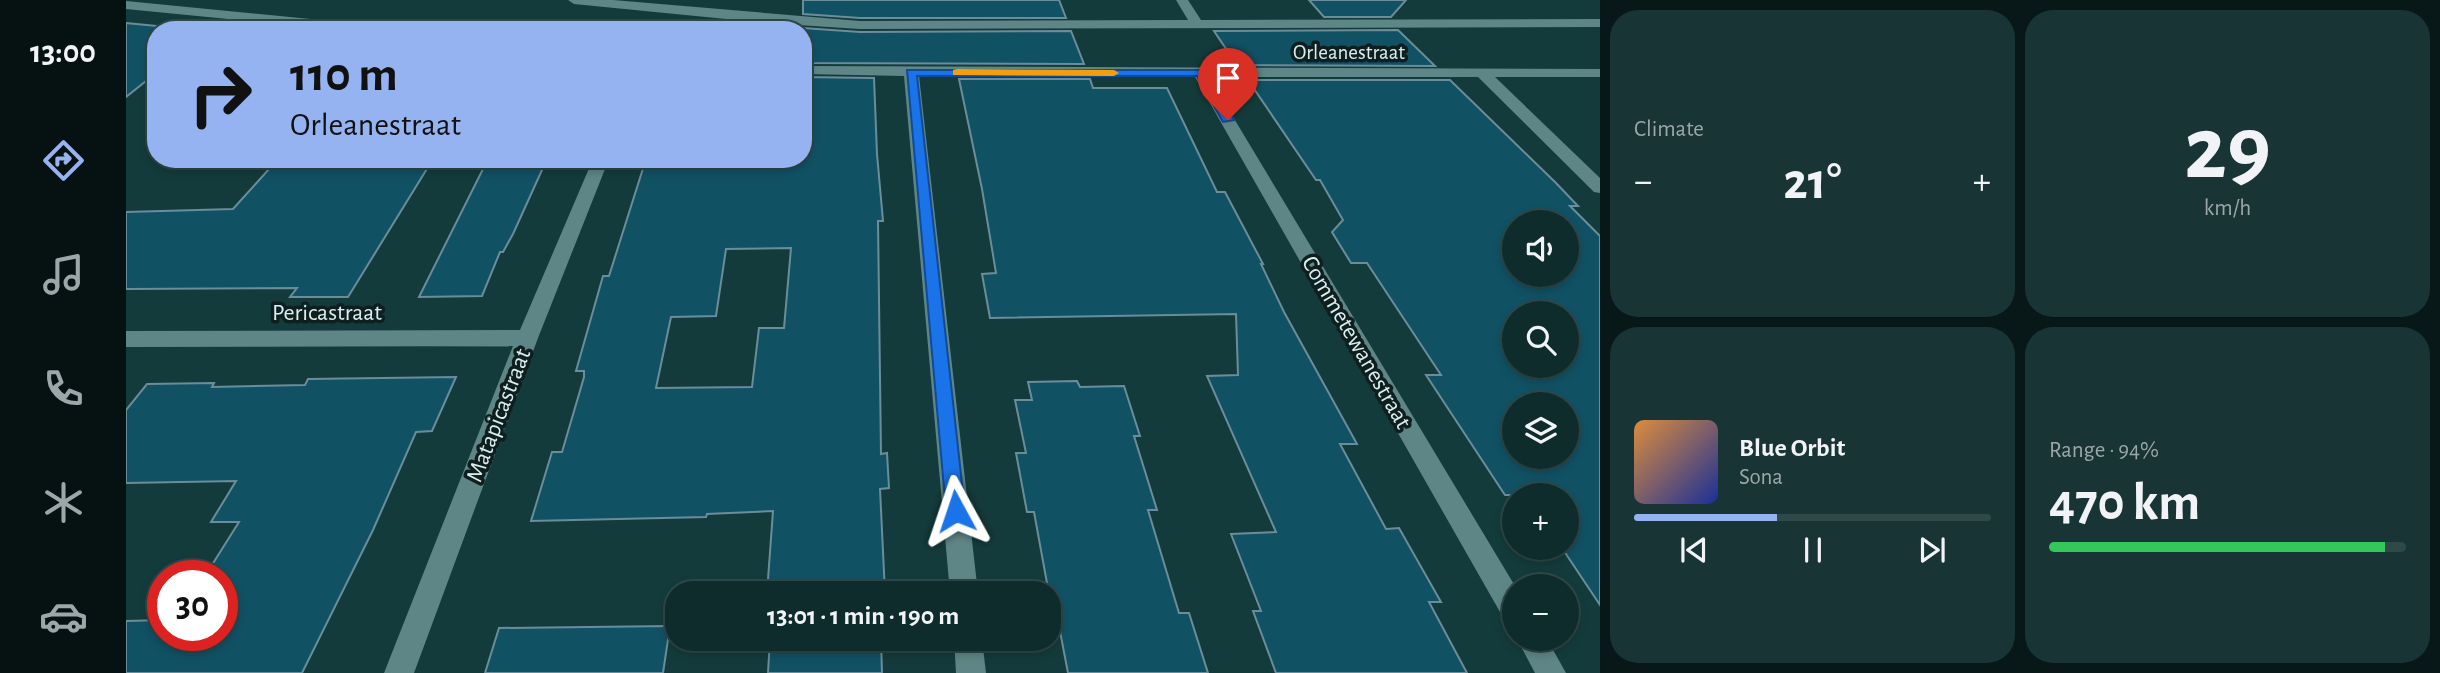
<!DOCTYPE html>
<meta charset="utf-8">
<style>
:root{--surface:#0f2c2c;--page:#183434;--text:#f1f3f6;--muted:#9ba7a9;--line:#2f4848;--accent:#95b2f1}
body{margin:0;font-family:"Alegreya Sans",sans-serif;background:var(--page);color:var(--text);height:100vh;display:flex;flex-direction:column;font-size:26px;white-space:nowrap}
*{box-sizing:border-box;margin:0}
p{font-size:23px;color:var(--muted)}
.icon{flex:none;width:38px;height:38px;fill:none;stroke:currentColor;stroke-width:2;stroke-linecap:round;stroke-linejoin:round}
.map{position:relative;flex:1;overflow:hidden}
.drawer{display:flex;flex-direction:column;gap:10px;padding:10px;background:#081818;width:840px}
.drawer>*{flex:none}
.guide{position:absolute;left:21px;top:21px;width:665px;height:147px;border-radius:28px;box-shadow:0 4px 10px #0003,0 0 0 2px var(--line);background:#95b2f1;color:#111;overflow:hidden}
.fabs{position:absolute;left:1376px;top:210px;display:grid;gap:14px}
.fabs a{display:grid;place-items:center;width:77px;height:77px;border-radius:50%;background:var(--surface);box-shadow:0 4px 10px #0003,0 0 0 2px var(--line);font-size:35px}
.speed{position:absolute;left:21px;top:560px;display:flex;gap:14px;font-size:35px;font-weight:700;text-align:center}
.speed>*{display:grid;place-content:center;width:91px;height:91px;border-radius:50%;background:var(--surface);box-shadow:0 4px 10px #0003,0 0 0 2px var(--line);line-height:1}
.speed .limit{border:10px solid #d22;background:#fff;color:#111}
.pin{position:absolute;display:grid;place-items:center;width:60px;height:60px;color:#fff;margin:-72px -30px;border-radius:50% 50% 50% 0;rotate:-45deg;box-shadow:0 0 7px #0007}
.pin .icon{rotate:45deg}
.me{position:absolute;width:77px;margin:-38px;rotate:355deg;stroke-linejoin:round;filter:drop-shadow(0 0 5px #0008)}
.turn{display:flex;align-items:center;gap:24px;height:147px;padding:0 28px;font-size:32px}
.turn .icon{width:91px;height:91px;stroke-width:2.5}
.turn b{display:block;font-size:49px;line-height:60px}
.big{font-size:52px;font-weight:700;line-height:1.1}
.drawer .tile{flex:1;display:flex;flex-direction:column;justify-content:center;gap:10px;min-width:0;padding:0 24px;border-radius:28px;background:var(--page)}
.drawer .dial{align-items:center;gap:0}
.dial b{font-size:91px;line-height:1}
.song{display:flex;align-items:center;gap:21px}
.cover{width:84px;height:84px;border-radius:10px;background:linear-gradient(135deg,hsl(30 70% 55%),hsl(230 70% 35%))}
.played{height:7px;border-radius:4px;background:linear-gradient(90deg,var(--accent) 40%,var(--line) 40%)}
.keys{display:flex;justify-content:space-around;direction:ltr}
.heat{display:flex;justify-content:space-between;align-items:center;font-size:38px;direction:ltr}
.charge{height:10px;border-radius:5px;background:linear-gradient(90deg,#34c759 94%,var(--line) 0)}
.drawer .tiles{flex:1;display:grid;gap:10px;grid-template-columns:repeat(2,1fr)}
.trip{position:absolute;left:539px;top:581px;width:396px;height:70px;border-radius:28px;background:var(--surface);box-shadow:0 4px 10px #0003,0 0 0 2px var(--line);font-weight:700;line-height:70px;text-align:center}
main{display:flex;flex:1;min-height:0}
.menu{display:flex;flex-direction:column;width:126px;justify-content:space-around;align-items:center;background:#061212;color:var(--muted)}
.menu .icon{width:49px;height:49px}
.menu .current{color:var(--accent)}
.menu b{font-size:32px;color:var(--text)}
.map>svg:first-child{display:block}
</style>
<main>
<nav class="menu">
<b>13:00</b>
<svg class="icon current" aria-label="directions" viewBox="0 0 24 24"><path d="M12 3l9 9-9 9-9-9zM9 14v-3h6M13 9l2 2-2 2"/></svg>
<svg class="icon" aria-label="music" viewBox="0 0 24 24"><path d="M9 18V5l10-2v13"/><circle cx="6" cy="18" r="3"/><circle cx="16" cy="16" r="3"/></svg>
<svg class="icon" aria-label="phone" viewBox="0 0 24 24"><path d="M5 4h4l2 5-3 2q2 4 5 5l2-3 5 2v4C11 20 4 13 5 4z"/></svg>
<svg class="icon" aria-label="climate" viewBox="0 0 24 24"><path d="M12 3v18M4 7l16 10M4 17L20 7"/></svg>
<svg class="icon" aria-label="car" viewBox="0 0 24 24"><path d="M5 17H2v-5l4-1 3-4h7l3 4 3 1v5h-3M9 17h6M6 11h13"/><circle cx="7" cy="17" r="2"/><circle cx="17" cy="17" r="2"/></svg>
</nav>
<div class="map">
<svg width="1474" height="673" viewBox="0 0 1474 673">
<rect width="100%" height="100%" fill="#143b3b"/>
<!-- building -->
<g fill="#115164" stroke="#6b8d9a" stroke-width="2" fill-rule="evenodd">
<path d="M677,0H933L940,18H734L677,14Z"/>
<path d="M1183,0H1280L1265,17H1198Z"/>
<path d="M0,23L72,30H30V73L0,97Z"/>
<path d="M677,28L734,32L945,31L958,64L677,63Z"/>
<path d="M1272,30L1309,66L1111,65L1088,31Z"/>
<path d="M677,77L748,78L751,154L757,221H752L755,454L761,453L763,488L754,489L759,593H641L647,511L581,514L580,517L405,521L426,452H436L458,377V371H450L477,276H483L520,159H677ZM665,248L658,328H633L626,387L530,388L545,317L590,316L600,249Z"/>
<path d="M833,79H964L967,88H1041L1091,192H1099L1137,264H1135L1158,312L1231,444H1214L1260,529L1273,528L1315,602H1303L1341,673H1150L1127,611H1135L1105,534L1150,532L1081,376L1112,375L1110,314L864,318L856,274L870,273L856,189Z"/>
<path d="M1122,80H1324L1429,182L1452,206H1444L1474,236V605L1436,548H1440V495H1379L1300,375H1315L1241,263H1225L1206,232L1217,220L1194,180H1190ZM1388,222H1440V275H1388ZM1388,313H1440V366H1388ZM1388,404H1440V457H1388Z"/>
<path d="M237,159H307L222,297H164L171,288L0,289V212L107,209L143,169L230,167Z"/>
<path d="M362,159H421L387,234L377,252H374L356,296L293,297Z"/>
<path d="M330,377L306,431L290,432L247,530L176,673H0V621L37,620V635H96V576H79L113,522H85L110,481L0,483V410L21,384L88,383L86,387L179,385L182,379Z"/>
<path d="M951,381L954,387L998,386L1014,436H1008L1031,510H1022L1053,613H1063L1082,673H942L929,605H925L908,512H901L890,453H900L889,400H906L902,382Z"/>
<path d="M544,626L537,673H359L373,628Z"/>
<path d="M644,639H755L756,673H642Z"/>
</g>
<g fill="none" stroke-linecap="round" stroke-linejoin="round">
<!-- minor -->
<g fill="#5f8686" fill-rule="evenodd">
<path d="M442,0H487L734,21L1062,20L1050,0H1062L1075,20L1474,19V27L734,29L640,23L448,4Z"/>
<path d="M0,1L257,26L264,30H214L0,9Z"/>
<path d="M677,66L1474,69V77H1369L1474,178V193L1468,192L1352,77H1083L1389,586L1388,623L1378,619L1069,77L793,76L852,593H824L778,76L677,74Z"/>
<path d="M467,159H483L412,338L288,673H258L387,346L0,347V331L394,330Z"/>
<path d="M828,639H856L860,673H830Z"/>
<path d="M1391,639H1421L1440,673H1409Z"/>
</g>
</g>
<!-- route -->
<path fill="#1a73e8" stroke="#114b97" stroke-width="2" d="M781,70H1074L1080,73L1108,120L1097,122L1071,76H791L839,511L836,517L830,519L823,517L820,511Z"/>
<!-- slow -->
<path fill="#f59e0b" d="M831,69L988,70L993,73L988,76L827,75V70Z"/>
<g text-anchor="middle" stroke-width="7" stroke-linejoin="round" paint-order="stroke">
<!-- far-street labels -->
<g font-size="21" fill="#d9eeed" stroke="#0f1f1f">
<text x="1223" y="59">Orleanestraat</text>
</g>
<!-- street labels -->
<g font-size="24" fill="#d9eeed" stroke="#0f1f1f">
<text x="201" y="320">Pericastraat</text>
<text transform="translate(1231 342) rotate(60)" y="8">Commetewanestraat</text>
<text transform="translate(372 415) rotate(-69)" y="8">Matapicastraat</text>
</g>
</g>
</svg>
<div class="fabs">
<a><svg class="icon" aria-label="sound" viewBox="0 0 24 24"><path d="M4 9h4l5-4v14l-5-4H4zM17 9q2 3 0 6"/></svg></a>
<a><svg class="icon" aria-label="search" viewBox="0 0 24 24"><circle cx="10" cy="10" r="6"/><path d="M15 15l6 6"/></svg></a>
<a><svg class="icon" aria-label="layers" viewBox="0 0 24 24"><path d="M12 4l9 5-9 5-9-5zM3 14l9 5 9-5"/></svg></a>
<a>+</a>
<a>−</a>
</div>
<div class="speed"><div class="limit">30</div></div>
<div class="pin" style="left:1102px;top:120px;background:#d93025"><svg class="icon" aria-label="arrive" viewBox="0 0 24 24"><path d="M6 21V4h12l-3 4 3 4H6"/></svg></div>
<svg class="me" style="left:830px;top:511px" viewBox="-20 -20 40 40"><path d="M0-17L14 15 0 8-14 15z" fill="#1a73e8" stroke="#fff" stroke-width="4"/></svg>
<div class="trip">13:01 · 1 min · 190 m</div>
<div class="guide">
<div class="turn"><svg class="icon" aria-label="right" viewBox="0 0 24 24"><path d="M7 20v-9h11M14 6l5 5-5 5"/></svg><div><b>110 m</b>Orleanestraat</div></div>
</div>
</div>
<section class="drawer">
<div class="tiles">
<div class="tile"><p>Climate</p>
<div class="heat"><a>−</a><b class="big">21°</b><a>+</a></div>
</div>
<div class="tile dial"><b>29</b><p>km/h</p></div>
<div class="tile">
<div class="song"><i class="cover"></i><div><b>Blue Orbit</b><p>Sona</p></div></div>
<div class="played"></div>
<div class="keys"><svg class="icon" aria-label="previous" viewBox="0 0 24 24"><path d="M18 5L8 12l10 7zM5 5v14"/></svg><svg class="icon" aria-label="pause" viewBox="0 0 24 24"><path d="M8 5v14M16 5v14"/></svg><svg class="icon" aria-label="next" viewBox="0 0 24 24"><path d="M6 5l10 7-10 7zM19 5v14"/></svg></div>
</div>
<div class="tile"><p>Range · 94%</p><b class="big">470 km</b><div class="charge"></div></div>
</div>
</section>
</main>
